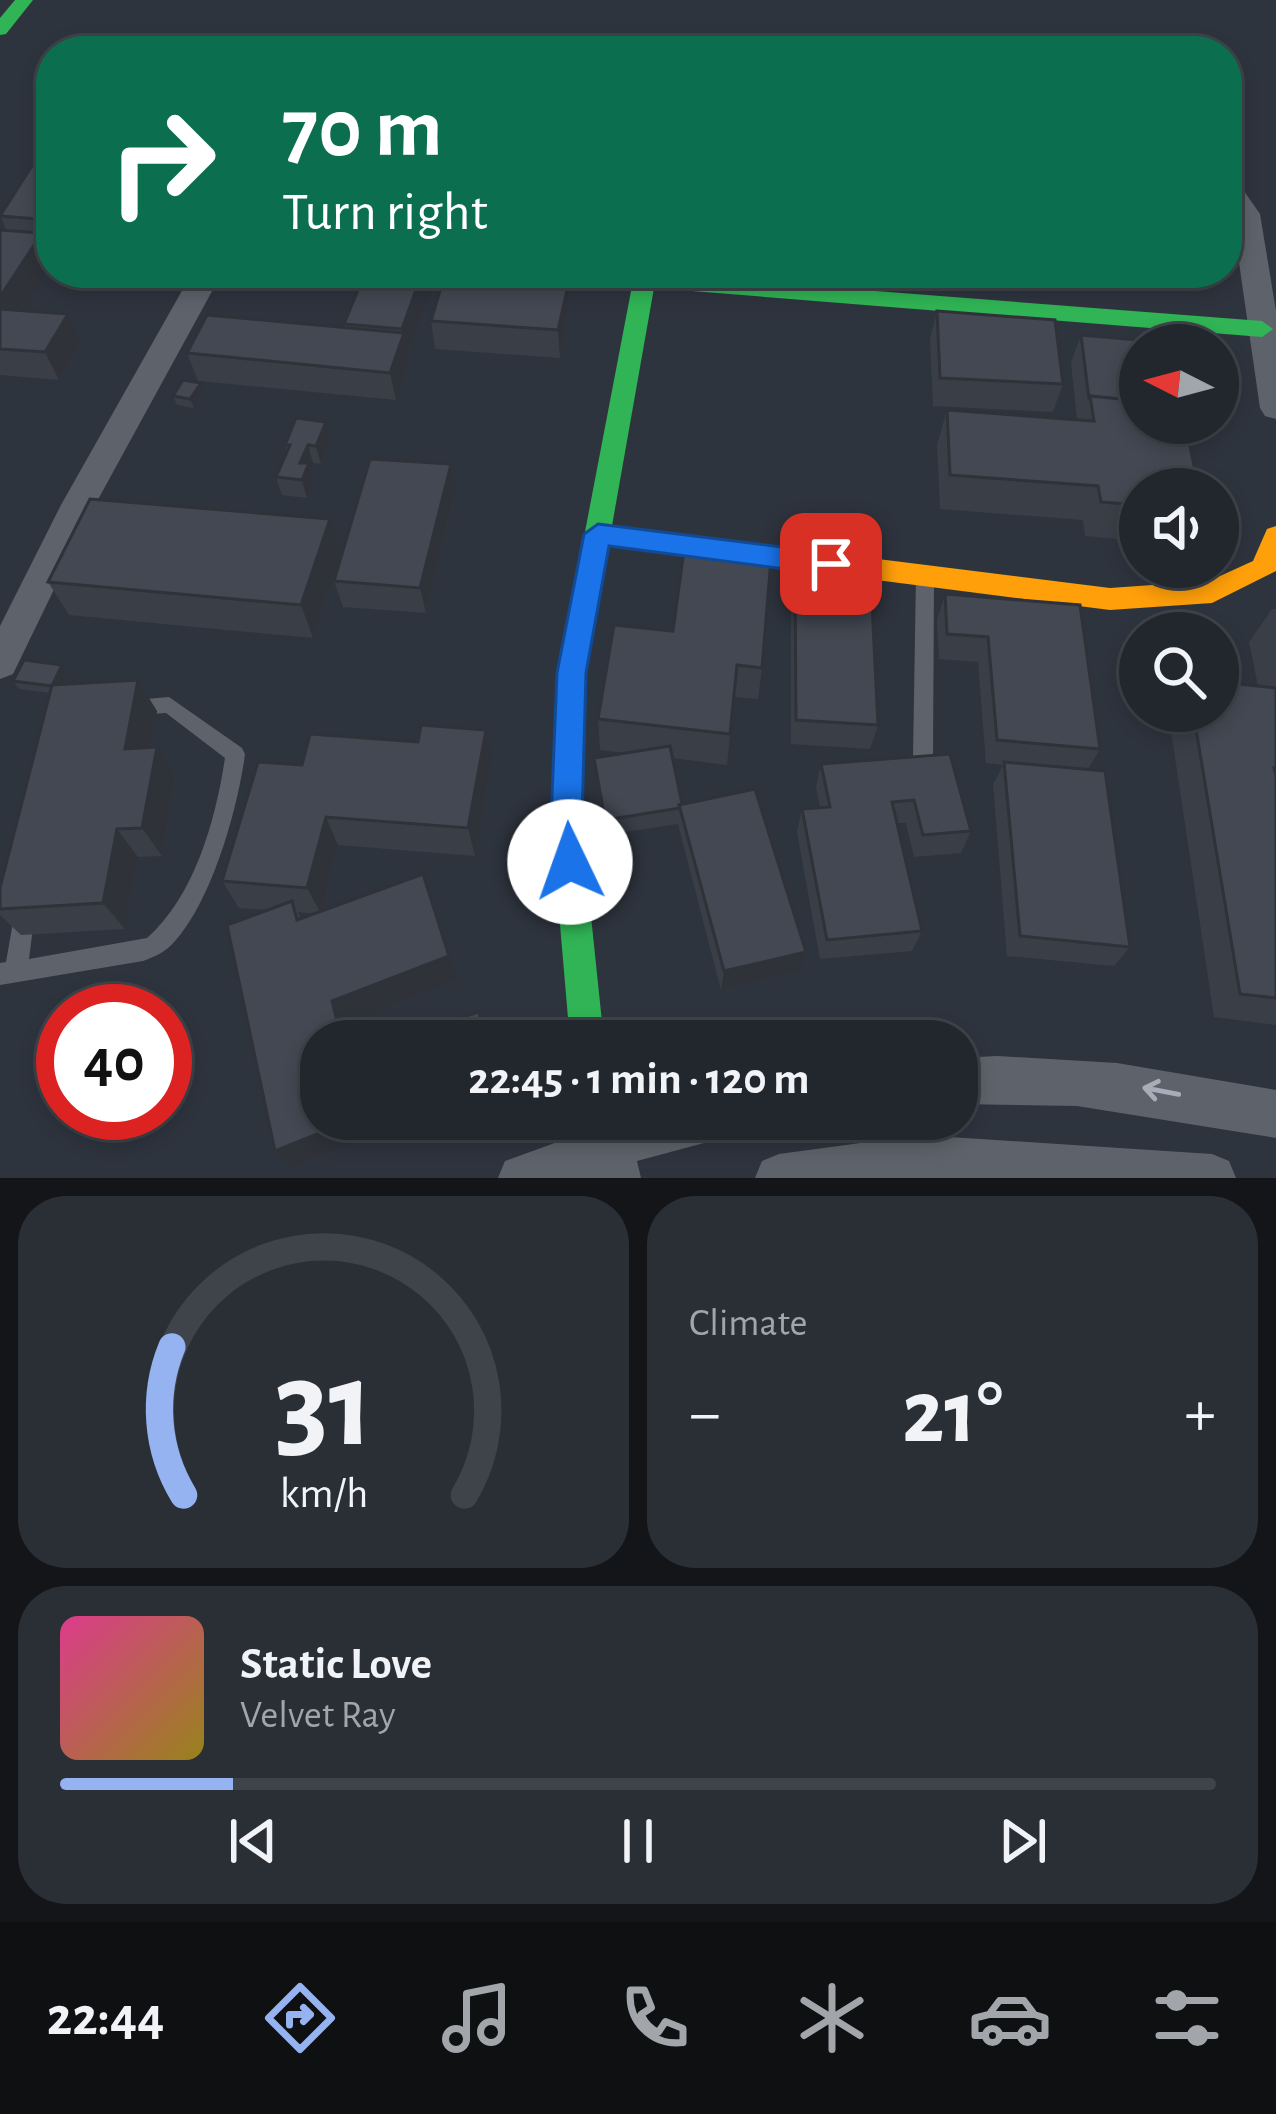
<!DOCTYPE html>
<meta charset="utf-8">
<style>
:root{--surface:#22272e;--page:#2a2f36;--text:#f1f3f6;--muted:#a2a5aa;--line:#3f444a;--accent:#95b2f1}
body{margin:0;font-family:"Alegreya Sans",sans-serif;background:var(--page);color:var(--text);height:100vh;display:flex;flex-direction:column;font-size:45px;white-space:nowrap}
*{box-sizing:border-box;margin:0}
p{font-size:39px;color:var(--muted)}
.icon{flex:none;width:66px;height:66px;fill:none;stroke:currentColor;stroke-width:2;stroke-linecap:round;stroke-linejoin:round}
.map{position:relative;height:1178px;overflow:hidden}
.panel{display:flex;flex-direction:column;gap:18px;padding:18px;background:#131519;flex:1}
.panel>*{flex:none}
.guide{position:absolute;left:36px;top:36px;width:1206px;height:252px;border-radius:48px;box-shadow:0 6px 18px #0003,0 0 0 3px var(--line);background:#0b6e4f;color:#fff;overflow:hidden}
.needle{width:78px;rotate:276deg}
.controls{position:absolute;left:1119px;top:324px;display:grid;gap:24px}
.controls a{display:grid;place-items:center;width:120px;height:120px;border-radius:50%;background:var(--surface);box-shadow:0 6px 18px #0003,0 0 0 3px var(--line);font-size:60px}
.speed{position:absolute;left:36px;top:984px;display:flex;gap:24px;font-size:60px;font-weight:700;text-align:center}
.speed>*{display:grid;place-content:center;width:156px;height:156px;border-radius:50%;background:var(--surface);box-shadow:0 6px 18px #0003,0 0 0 3px var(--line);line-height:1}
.speed .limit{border:18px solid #d22;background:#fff;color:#111}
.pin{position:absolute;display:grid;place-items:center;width:102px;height:102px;color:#fff;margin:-51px;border-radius:24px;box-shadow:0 6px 18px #0006}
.me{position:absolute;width:132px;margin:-66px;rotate:357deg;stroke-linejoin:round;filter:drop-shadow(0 0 9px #0008)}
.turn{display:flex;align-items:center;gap:42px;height:252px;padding:0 48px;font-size:54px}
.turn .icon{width:156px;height:156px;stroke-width:2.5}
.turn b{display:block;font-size:84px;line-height:102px}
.big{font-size:90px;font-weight:600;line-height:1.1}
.panel .tile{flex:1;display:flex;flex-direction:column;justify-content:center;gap:18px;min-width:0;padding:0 42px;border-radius:48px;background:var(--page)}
.panel .dial{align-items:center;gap:0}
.dial svg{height:312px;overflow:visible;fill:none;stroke:var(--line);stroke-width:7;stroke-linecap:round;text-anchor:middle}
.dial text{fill:var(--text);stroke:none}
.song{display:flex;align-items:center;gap:36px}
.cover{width:144px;height:144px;border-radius:18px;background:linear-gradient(135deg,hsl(330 70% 55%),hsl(50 70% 35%))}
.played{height:12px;border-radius:6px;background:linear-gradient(90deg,var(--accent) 15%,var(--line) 15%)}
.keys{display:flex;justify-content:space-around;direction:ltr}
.heat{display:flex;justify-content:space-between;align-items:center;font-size:66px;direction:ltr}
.panel .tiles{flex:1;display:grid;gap:18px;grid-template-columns:1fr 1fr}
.tile:last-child{grid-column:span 2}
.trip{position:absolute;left:300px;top:1020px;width:678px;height:120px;border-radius:48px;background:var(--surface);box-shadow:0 6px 18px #0003,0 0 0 3px var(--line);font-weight:600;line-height:120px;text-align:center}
.menu{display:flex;height:192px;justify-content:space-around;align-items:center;background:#0e1012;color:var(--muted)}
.menu .icon{width:84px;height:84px}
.menu .on{color:var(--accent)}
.menu b{font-size:54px;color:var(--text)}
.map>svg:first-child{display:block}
</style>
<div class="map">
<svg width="1276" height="1178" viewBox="0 0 1276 1178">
<rect width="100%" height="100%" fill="#2e343e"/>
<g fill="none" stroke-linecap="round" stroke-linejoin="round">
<!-- lane -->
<g fill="#5e636b" fill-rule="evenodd">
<path d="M925,569L931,571L934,576L933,757L930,763L923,766L916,763L913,757L916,576L919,571Z"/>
<path d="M169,697L242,748L245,754C238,808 212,900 175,941C166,952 156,956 143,961L0,985V963L6,962L16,905L24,902L32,905L35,912L29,959L147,938C195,896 216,818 225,758L166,713L131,715L124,713L121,707L124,701Z"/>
</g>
<!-- street -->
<g fill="#5e636b" fill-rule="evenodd">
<path d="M1227,179L1237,181L1260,214L1276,311V419L1265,416L1260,408L1232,214L1227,207Z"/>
<path d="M192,273H222L95,505L13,674L0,679V626L61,505Z"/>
<path d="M997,1056L1117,1063L1276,1090V1138L1077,1106L957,1104V1058Z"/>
<path d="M578,1119H737L730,1136L637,1161L641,1178H498L505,1161L582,1133Z"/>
<path d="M920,1135L1212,1154L1229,1161L1236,1178H755L762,1161L779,1154Z"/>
</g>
<!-- fast -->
<g fill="#30b455" fill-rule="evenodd">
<path d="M15,0H33L6,34L0,35V18Z"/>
<path d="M541,273H643L1262,321L1273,329L1262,337L654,288L586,673L581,820L604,1041H570L551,820L558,673L632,286L552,280Z"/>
</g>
<!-- slow -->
<path fill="#ff9f0a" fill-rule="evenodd" d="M598,524L1110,588L1209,581L1253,561L1267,529L1276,526V571L1212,603L1110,610L598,544L585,534Z"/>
</g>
<!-- wall -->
<g fill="#3a3e47" fill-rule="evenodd">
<path d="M51,148V247H48L51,266L23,310L81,342L59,380L0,375V230H6L0,215Z"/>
<path d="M365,273H429L432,289L408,354L410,361L396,400L198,381L187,353L345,328L344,324Z"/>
<path d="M1080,273H1102V276L1099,285L1081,284Z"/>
<path d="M568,286L569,314L560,358L435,349L431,321Z"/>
<path d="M937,311L1063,384L1053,412L933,406L930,339Z"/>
<path d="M1081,335L1140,423H1205L1196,440L1188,439L1140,489V541L1085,536L1083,520L940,509L937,445L947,410L1077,420L1071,363Z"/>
<path d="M204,392L194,408L177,405L173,396Z"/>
<path d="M326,422L331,440L321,464L313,463L311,470L314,482L307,498L282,495L276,477L287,452L285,445Z"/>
<path d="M455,491L426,613L343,607L334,581Z"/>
<path d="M341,553L313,638L69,615L48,582Z"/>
<path d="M795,579L878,725L870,749L791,744V604Z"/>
<path d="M945,594L1100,749L1088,769L1130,947L1114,966L1007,956L993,785L1003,765L986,763L978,662L939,659L937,620Z"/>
<path d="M1272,609H1276V1025L1214,1017L1168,711H1218L1258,686L1249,642Z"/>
<path d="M614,625L762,668L758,699L734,697L727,765L672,758L682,804L806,952L801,971L721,990L678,824L605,835L594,758L626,753L600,750L598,719Z"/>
<path d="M62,665L68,674L63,684L157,711L150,747L175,777L162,856L138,857L125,929L21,935L0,915V888L50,693L19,689L13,681Z"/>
<path d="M950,754L971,831L961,853L914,857L906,823H897L922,931L912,951L820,959L797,832L802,809L820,808L816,787L821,764Z"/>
<path d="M492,760L475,856L338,845L322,911L457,980L345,1024L349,1041H321V1119H370L374,1135L292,1169L268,910L239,908L222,881L302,765ZM298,912L315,914L301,919Z"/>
</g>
<!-- shaded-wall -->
<g fill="#2f3239">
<path d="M42,233L51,253V266L8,336L0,321V297Z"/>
<path d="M422,273H429L432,289L408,354L410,361L396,400L390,373L403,336L402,329Z"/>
<path d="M568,286L569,314L560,358L558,330Z"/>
<path d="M68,314L81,342L59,380L45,352Z"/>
<path d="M201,383L204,392L194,408L190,399Z"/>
<path d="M326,422L331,440L321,464L316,446Z"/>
<path d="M308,445L313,463L311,470L314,482L307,498L302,480L300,463Z"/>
<path d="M451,464L455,491L426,613L420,588Z"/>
<path d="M330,519L341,553L313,638L301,605Z"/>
<path d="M62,665L68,674L58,694L52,686Z"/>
<path d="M138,680L157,711L144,779L125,749Z"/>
<path d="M486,730L492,760L475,856L468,828Z"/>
<path d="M157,747L175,777L162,856L142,828Z"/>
<path d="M326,817L338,845L321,914L307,888Z"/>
<path d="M117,829L138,857L125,929L103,903Z"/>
<path d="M423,874L457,980L345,1024L349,1041H342L332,1001Z"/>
<path d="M806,952L801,971L721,990L724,971Z"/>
<path d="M355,1119H370L374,1135L292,1169L275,1151Z"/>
<path d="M436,1119H445L447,1127L411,1139L406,1129Z"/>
</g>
<!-- building -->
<g fill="#434852" stroke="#2f3239" stroke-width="3">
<path d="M44,147L51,148V220L0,216Z"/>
<path d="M0,230L42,233L0,297Z"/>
<path d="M365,273H422L402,329L344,324Z"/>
<path d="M444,277L568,286L558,330L431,321Z"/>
<path d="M0,309L68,314L45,352L0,349Z"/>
<path d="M937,311L1055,320L1063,384L940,378Z"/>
<path d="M207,315L404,333L390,373L187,353Z"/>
<path d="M1081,335L1196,345H1140V401L1090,396L1089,399Z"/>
<path d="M183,380L201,383L190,399L173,396Z"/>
<path d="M1090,396L1140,401V423H1185L1199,489H1140V505L1101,502L1098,486L950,475L947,410L1094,421Z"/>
<path d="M296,418L326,422L316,446L308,445L300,463H309L302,480L276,477L290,445H285Z"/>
<path d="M370,459L451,464L420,588L334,581Z"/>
<path d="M90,499L330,519L301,605L48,582Z"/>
<path d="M684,550L771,559L762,668L737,665L730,734L598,719L614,625L673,631Z"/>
<path d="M795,579L871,583L878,725L796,720Z"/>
<path d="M945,594L1080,605L1100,749L997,740L988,637L947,634Z"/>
<path d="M24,660L62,665L52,686L13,681Z"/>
<path d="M138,680L125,749L157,747L142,828L117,829L103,903L0,909V888L52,685Z"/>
<path d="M1218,682L1276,688V768H1274L1276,776V998L1240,994L1193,711H1218Z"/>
<path d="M421,725L486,730L468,828L326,817L307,888L222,881L258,762L302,765L310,734L418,742Z"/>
<path d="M670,746L682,804L679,805L680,808L605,820L594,758Z"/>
<path d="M950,754L971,831L923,835L914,800L892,802L922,931L827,940L802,809L830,807L821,764Z"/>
<path d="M1004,762L1105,771L1130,947L1020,936Z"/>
<path d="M755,789L806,952L724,971L679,805Z"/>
<path d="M423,874L449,956L332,1001L342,1041H321V1119H355L275,1151L227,925L292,901L297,920Z"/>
<path d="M479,1012L486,1041H390L389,1040Z"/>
<path d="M404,1119H436L406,1129Z"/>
</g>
<!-- one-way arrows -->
<defs><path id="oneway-shaft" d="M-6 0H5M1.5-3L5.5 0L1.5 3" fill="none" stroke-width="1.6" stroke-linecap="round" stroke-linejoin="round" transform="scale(3)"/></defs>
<use stroke="#a8aeb9" href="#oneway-shaft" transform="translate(1161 1091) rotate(-169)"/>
<!-- route -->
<path fill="#1a73e8" stroke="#114b97" stroke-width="3" d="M598,524L831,553L844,564L831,575L609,546L586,673L582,820L586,862L581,872L570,876L559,872L551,820L557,673L584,534Z"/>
</svg>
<div class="controls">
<a><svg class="needle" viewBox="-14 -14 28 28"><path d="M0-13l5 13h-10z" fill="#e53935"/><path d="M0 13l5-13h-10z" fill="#a2a5aa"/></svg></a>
<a><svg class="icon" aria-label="sound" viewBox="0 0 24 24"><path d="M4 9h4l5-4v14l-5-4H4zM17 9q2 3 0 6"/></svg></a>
<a><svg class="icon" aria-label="search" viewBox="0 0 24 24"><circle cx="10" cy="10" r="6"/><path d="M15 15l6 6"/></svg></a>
</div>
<div class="speed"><div class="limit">40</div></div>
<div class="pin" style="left:831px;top:564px;background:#d93025"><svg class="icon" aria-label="arrive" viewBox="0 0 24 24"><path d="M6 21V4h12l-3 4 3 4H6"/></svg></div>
<svg class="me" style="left:570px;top:862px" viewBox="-20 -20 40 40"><circle r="19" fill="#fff"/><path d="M0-13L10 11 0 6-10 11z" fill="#1a73e8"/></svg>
<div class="trip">22:45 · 1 min · 120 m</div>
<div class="guide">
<div class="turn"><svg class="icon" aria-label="right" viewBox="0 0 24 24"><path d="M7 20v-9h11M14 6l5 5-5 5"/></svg><div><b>70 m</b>Turn right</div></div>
</div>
</div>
<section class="panel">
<div class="tiles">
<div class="tile dial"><svg viewBox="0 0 100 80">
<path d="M14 69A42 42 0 1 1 86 69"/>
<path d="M14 69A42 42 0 0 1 11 31" stroke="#95b2f1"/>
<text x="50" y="56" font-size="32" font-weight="700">31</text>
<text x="50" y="72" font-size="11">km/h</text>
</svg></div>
<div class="tile"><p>Climate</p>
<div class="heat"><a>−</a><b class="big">21°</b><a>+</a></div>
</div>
<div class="tile">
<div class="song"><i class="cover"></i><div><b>Static Love</b><p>Velvet Ray</p></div></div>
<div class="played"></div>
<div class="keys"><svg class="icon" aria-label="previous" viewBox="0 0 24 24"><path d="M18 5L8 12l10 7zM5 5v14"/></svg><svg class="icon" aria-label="pause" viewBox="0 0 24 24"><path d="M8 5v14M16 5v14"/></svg><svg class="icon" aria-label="next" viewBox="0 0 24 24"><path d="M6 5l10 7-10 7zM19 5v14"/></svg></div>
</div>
</div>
</section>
<nav class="menu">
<b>22:44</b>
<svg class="icon on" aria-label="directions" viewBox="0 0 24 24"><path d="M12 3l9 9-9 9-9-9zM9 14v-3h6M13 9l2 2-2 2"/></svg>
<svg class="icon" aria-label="music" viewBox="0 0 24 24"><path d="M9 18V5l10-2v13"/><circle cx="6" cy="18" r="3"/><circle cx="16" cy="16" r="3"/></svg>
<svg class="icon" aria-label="phone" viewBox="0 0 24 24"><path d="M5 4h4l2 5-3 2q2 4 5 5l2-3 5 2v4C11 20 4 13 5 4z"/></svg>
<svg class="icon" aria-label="climate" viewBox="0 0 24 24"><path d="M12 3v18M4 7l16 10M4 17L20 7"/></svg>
<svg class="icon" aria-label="car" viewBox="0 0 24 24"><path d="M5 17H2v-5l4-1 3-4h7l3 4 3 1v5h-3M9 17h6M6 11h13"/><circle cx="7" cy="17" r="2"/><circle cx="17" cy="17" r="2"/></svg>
<svg class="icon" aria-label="filters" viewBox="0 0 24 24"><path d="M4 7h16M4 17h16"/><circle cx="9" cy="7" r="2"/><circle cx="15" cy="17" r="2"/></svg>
</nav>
